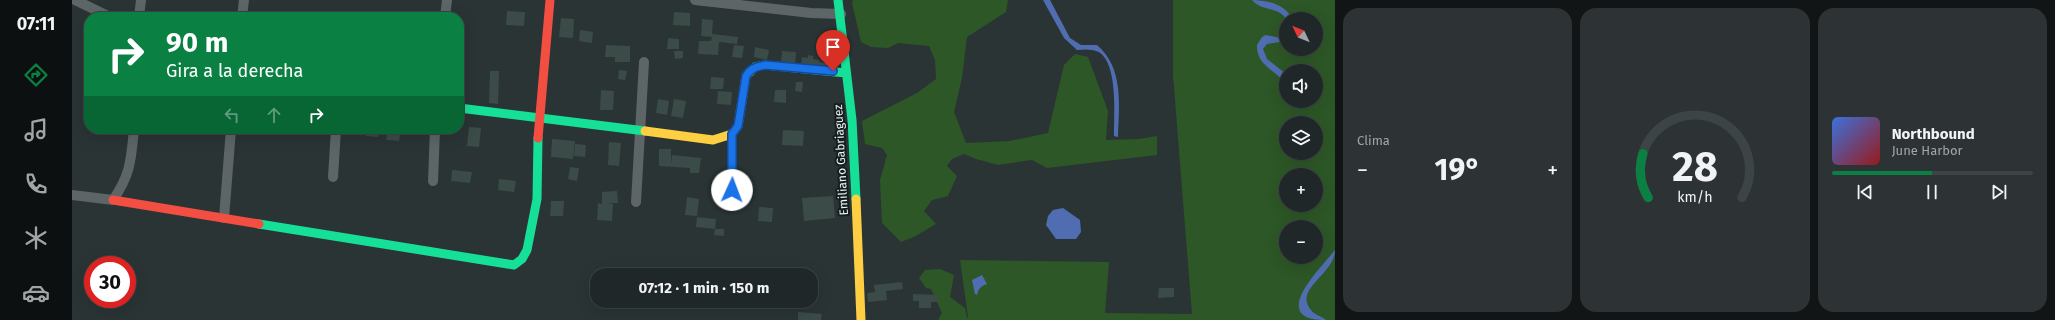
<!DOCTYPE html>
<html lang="es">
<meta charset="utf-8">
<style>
:root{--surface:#202728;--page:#2d3334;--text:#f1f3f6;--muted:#a2a5a8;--line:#3d4445;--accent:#0b8043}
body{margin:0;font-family:"Fira Sans",sans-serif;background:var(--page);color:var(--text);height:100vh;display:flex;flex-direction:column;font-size:15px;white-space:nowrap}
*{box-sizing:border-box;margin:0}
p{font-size:13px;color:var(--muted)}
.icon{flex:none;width:22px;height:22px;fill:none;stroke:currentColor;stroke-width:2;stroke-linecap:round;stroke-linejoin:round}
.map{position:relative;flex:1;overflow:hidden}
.sheet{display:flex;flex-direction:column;gap:8px;padding:8px;background:#121516;width:720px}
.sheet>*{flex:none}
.guide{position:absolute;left:12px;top:12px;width:380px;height:122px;border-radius:16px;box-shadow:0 4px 16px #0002,0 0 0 1px var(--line);background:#0b8043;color:#fff;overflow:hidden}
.needle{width:26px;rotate:313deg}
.controls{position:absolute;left:1207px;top:12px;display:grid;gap:8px}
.controls a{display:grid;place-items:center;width:44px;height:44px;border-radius:50%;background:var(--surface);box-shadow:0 4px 16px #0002,0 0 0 1px var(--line);font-size:20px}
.speed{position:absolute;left:12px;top:256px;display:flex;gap:8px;font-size:20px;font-weight:700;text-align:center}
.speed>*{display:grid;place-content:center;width:52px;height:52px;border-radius:50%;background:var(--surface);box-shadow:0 4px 16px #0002,0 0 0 1px var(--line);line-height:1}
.speed .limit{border:6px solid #d22;background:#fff;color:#111}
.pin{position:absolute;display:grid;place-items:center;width:34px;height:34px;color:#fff;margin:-41px -17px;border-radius:50% 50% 50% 0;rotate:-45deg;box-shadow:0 0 4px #0007}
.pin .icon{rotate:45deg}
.me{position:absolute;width:44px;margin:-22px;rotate:2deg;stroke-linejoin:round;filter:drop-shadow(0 0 3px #0008)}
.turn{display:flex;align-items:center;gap:14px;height:84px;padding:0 16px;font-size:18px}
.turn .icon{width:52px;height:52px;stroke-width:2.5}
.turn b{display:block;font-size:28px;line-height:34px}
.lanes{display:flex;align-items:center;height:38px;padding:0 16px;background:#0003;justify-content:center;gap:20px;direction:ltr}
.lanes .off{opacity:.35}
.big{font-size:30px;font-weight:700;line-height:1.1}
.sheet .tile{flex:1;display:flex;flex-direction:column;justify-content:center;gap:6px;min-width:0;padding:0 14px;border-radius:16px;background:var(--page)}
.sheet .dial{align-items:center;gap:0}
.dial svg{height:104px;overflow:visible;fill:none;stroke:var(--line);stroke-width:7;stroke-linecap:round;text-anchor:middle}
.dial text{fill:var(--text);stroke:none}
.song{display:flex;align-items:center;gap:12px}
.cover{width:48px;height:48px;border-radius:6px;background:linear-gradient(135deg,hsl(220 70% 55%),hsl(0 70% 35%))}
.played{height:4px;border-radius:2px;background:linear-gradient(90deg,var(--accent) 50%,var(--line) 50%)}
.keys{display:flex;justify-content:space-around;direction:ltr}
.heat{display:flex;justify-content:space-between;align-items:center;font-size:22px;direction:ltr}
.sheet .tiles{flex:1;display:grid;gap:8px;grid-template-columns:repeat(3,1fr)}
.trip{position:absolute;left:518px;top:268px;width:228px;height:40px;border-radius:16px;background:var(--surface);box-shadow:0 4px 16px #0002,0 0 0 1px var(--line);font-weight:700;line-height:40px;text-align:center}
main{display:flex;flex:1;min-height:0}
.tab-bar{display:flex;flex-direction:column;width:72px;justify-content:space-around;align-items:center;background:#0d1010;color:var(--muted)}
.tab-bar .icon{width:28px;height:28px}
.tab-bar .selected{color:var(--accent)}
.tab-bar b{font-size:18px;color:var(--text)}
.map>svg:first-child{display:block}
</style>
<main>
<nav class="tab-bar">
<b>07:11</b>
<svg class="icon selected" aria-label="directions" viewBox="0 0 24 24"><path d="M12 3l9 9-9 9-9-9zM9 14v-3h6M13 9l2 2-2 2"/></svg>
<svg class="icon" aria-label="music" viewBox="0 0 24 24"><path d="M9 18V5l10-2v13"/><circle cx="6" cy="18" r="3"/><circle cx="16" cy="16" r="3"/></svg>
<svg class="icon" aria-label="phone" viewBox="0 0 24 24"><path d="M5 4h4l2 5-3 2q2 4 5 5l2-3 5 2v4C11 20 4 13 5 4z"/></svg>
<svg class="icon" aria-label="climate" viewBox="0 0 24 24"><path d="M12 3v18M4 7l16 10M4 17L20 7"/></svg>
<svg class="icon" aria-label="car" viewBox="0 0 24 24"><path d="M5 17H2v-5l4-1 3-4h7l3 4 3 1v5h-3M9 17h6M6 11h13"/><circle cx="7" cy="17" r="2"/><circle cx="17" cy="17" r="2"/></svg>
</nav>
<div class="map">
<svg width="1263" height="320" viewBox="0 0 1263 320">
<rect width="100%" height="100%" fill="#2a3435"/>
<!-- green -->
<g fill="#2d5726" fill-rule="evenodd">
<path d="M781,0H936L934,12L895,37L890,78L882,112L894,143L938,141L976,133L992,65L1003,54L1016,57L1036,111L1034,140L1067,139L1085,136V155L975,168L960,160L926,165L904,159L892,154L880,159L875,166L885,176L876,196L860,200L852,211L864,224L844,236L829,242L810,223L808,180L815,155L810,148L793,144L790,121L845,93L864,79L863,60L857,46L826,43L816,48L799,47L789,42L780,3Z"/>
<path d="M1101,0H1263V320H866L870,313L859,289L854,288L847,278L853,270L868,269L882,275L878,297L893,308L895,318L896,317L888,260L1037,262L1033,313L1120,314L1101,75ZM1214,19H1244V49H1214ZM1214,71H1244V101H1214ZM1214,123H1244V153H1214ZM1214,175H1244V205H1214ZM1214,227H1244V257H1214Z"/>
</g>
<!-- water -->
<g fill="#506db1">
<path d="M971,0H978L998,38L1009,45H1025C1052,68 1047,105 1046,137L1042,136C1042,115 1046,64 1027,52C1021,49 1012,49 1005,50L992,38Z"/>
<path d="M1180,0C1194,0 1214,4 1220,19H1214C1206,6 1190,12 1180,0Z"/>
<path d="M1194,35L1208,38L1214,36V41L1195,44L1191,49L1195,59L1214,74V84C1203,70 1184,65 1185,45L1190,37Z"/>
<path d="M991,208L1008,220L1009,232L1004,239H984L974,225L976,216L981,210Z"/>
<path d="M1263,250C1263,274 1221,289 1239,310C1242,315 1250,316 1254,320C1195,320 1248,269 1263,250Z"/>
<path d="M910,275L915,284C909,286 906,289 905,295L903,294L900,280Z"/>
</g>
<!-- building -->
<g fill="#3a4b48">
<path d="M435,11L453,12L452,26L434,25Z"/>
<path d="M602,12L618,13V26L601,25Z"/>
<path d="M489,18L502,19L501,38L487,37Z"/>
<path d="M630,19L641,20L640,34L666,37L665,44L647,42L646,55L626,54L627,41H639L640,37L629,36Z"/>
<path d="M508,30L521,32L520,43L507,41Z"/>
<path d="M596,38L607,39V49H595Z"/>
<path d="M534,45L558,46V62H543V57H533Z"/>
<path d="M662,45L672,46L670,58L660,57Z"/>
<path d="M683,47L697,50L695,60L682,57Z"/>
<path d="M602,51H611V58L603,59Z"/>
<path d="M710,51L724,52L723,66L709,65Z"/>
<path d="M736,55L741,56V59L747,60V62L760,64L759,70L729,66L730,57L736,58Z"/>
<path d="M547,70L555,71L553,80L546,79Z"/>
<path d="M418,71H427L426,104L417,103Z"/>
<path d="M639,77L652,78L651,89H638Z"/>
<path d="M724,82H731L730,92L723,91Z"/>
<path d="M529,90L542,91L541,110H528Z"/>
<path d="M703,90H714V103L702,102Z"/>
<path d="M646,91L660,92L659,105L645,104Z"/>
<path d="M586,99L597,101L595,115L584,113Z"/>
<path d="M602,99L614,101L611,118L599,116Z"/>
<path d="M397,127L409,128L407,147L395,146Z"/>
<path d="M294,129H307L306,137L294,136Z"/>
<path d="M316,129H329L327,141L314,140Z"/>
<path d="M711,130L732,131L731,146L710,145Z"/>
<path d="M480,139L503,141L501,159L479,157Z"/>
<path d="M537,142L549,143L547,166L536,165Z"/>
<path d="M503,144L514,145L513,157L502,156Z"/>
<path d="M587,149H599V164L600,155L629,158L627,173H618V168L587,166Z"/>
<path d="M498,167L507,168L505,181L496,179Z"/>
<path d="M380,170L400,172L398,183L379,181Z"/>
<path d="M643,176L657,177L656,185L642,184Z"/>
<path d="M427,179L444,181L442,192L426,190Z"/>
<path d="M545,191L546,203H535L541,204L540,221L525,220L526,203L530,204V192Z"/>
<path d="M761,196L763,218L732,221L730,198Z"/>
<path d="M615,197L627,199L625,216L613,215Z"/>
<path d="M479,201H492L491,216H478Z"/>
<path d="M687,207L701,208L700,222L686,221Z"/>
<path d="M625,217L644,219L643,229H652V236L642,235L643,229L624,227Z"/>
<path d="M830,282L831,289L814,291L815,300L796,302L795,293L803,292L802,285Z"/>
<path d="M1087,288H1102V297L1086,298Z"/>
<path d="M841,294L866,295V302H859V308H847V301H841Z"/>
<path d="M726,312L750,314L749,320H726Z"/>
</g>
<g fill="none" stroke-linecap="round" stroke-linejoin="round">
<!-- street -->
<g stroke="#5e6566" stroke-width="10">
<path d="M3,0L38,17"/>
<path d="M623,0L739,13L769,14"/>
<path d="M67,17L69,0"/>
<path d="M170,17L172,0"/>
<path d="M373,17L375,0"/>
<path d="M660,134V190"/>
<path d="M261,177L264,129"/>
<path d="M361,181L363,129"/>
<path d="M0,195L41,200C59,174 59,159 62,129"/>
<path d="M564,202L572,62"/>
<path d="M152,218L159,129"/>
</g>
<!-- fast -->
<g stroke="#16e098" stroke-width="9">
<path d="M766,0L780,120L784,199"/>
<path d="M680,70L683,67L693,65L774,73"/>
<path d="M387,108L573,131"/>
<path d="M187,224L442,265L450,259L455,250L465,199L466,138"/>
</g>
<!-- slow -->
<g stroke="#ffcf43" stroke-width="9">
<path d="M573,131L641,140L660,134L666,126L674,76L680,70"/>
<path d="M784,199L789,320"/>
</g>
<!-- jam -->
<g stroke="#f24e42" stroke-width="9">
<path d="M466,138L478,0"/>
<path d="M41,200L187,224"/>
</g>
</g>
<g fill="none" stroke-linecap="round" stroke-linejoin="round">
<!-- route casing -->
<g stroke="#114b97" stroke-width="10">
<path id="route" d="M660,190V134L666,126L674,76C679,68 684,67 693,65L761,71"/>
</g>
<!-- route -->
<use href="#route" stroke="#1a73e8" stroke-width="7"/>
</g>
<g text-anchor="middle" stroke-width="4" stroke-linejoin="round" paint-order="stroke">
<!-- street labels -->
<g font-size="12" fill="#eaf6f7" stroke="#151d1e">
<text transform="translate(769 160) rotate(-93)" y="4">Emiliano Gabriaguez</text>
</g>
</g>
</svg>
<div class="controls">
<a><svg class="needle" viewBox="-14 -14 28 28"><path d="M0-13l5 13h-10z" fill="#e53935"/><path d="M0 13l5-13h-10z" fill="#a2a5a8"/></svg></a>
<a><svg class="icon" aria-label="sound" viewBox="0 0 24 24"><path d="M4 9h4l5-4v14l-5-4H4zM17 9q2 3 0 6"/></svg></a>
<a><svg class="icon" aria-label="layers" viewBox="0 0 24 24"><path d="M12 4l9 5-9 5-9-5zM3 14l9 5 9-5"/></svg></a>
<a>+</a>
<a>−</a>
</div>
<div class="speed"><div class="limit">30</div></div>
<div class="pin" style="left:761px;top:71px;background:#d93025"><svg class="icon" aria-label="arrive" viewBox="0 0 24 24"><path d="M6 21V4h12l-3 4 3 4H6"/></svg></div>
<svg class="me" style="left:660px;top:190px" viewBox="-20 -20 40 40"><circle r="19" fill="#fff"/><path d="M0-13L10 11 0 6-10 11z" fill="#1a73e8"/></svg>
<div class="trip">07:12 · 1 min · 150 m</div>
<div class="guide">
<div class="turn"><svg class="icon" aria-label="right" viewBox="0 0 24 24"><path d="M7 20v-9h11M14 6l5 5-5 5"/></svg><div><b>90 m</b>Gira a la derecha</div></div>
<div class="lanes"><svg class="icon off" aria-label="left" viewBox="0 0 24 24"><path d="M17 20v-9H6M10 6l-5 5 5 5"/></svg><svg class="icon off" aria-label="ahead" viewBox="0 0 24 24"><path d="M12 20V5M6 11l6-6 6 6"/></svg><svg class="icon" aria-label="right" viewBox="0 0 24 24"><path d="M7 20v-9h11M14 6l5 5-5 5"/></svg></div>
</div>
</div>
<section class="sheet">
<div class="tiles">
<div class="tile"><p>Clima</p>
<div class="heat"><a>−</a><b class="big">19°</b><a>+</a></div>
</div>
<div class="tile dial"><svg viewBox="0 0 100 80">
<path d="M14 69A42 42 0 1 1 86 69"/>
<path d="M14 69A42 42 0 0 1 10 35" stroke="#0b8043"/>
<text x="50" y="56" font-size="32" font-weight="700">28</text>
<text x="50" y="72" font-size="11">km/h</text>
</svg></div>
<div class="tile">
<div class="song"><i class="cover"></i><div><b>Northbound</b><p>June Harbor</p></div></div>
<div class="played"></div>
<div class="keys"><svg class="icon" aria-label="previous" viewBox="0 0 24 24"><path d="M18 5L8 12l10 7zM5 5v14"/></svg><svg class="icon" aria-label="pause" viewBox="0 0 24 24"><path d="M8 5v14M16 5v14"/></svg><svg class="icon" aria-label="next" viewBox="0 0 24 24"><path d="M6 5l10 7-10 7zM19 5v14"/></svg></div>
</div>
</div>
</section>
</main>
